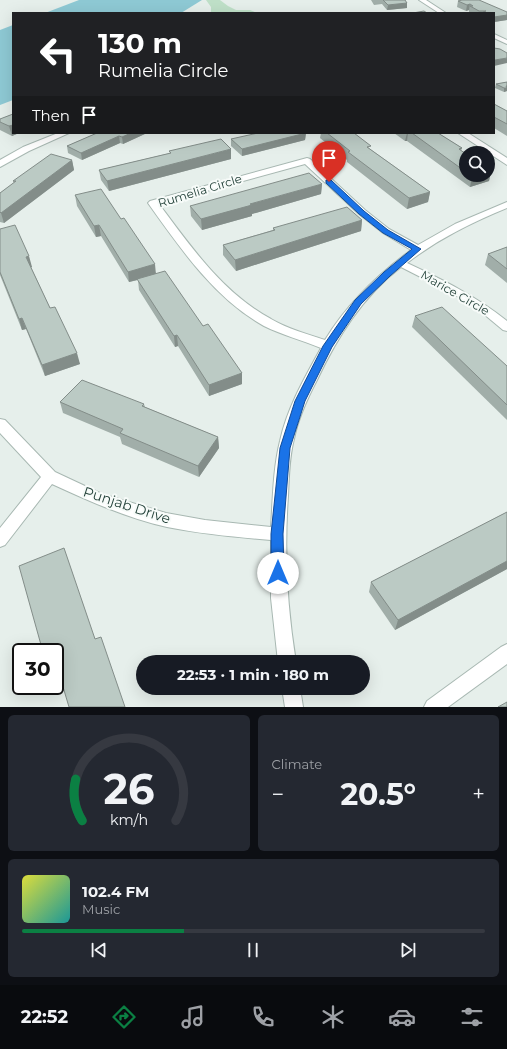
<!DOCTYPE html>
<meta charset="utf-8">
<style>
:root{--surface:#171b24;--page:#242831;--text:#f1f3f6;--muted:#9ea1a6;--line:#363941;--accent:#0b8043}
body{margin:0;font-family:Montserrat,sans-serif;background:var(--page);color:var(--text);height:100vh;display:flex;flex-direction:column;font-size:15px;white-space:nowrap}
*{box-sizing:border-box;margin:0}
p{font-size:13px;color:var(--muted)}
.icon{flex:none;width:22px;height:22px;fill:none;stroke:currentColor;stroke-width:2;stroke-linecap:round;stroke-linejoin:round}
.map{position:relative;height:707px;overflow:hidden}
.panel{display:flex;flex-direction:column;gap:8px;padding:8px;background:#0d0f14;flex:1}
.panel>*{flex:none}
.guide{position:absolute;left:12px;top:12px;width:483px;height:122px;border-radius:0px;box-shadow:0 4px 16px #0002;background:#202124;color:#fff;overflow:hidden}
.buttons{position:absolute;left:459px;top:146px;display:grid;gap:8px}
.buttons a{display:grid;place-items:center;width:36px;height:36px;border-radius:50%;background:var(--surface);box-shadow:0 4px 16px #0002;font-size:20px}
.speed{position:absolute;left:12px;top:643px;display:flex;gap:8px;font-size:20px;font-weight:700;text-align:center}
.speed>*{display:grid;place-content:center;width:52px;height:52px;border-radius:50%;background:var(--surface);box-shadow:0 4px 16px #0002;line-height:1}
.speed .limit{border:2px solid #111;border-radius:6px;background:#fff;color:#111}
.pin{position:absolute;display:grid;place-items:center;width:34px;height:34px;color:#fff;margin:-41px -17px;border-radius:50% 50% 50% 0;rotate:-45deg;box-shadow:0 0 4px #0007}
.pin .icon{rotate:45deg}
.me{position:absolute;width:44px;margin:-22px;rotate:0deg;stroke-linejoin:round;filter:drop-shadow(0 0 3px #0008)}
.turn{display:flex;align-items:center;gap:14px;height:84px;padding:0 20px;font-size:18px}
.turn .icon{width:52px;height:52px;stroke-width:2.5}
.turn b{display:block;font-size:28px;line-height:34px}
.then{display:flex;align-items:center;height:38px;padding:0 20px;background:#0003;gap:8px;font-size:15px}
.big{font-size:30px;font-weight:700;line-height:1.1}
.panel .card{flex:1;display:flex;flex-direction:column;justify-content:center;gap:6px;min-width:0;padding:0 14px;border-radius:6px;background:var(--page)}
.panel .dial{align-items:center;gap:0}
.dial svg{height:104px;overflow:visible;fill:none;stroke:var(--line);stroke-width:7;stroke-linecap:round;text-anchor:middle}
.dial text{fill:var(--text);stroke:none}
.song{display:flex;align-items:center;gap:12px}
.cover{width:48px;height:48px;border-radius:6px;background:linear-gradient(135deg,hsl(60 70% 55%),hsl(180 70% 35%))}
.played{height:4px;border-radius:2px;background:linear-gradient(90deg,var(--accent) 35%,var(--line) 35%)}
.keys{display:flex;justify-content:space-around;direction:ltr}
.heat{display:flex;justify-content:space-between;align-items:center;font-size:22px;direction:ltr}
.panel .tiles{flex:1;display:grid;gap:8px;grid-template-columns:1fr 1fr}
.card:last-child{grid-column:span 2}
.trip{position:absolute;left:136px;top:655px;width:234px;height:40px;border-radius:20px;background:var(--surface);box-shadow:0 4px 16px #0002;font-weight:700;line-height:40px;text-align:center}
.menu{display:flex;height:64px;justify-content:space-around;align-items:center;background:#090b0e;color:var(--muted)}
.menu .icon{width:28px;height:28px}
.menu .selected{color:var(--accent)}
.menu b{font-size:18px;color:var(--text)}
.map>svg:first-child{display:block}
</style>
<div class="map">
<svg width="507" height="707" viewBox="0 0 507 707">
<rect width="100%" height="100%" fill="#e6efeb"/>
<!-- green -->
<path fill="#bfe0c8" d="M206,0H220L228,6L236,10H250L257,13H209L211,12V7Z"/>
<!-- water -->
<g fill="#8ec9d4">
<path d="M79,0H202L181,13H45Z"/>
<path d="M13,25V100L0,105V30Z"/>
</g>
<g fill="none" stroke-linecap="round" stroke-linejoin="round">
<!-- minor casing -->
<g stroke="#a8b8b2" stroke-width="2">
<g id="minor">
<path d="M419,0H426L446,13H439Z"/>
<path d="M494,34L507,40V44L494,38Z"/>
<path d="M58,133H69L29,151L0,167V160L23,147Z"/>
<path d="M458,133H468L507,158V165Z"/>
<path d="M307,158L310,159L365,210L389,229L418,245L455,224L507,202V208C471,223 438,239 407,263C443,280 476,296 507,321V331L503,330L479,310L452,293L401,267C362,297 337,338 317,380C307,399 298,419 294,439C289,458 289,477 288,496C284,552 287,607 296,662H278L271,598V540C236,537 201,534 167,527C127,518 89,501 52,484L5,545L0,547V528L41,477L0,433V419L5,420L55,472L102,494L166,513L205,520L271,527C273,498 273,469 280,441C287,408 305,377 321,348C302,340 282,335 264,326C215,299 180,248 148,203L150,201ZM305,164L359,214L383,233L411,250C377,275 347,304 325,340C307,334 288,329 271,319C223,293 191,247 159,204Z"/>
<path d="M507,644V664L448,707H424L427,701L501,647Z"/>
<path d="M282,688H300L303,707H285Z"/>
</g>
</g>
<!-- minor -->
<use href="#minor" fill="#fff" fill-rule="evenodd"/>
</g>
<!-- wall -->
<g fill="#a1aea9">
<path d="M371,0H405L407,3V8L387,10L382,4L374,5Z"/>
<path d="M458,1L507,12V20L494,22V13H471L469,12V10L466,11L457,7Z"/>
<path d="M507,82V91L504,92L495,88L496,84Z"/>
<path d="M494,104L507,111V136L494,128Z"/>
<path d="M13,114V133H19L12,136L0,130V119Z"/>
<path d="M97,133H147L123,144L120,143L82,160L68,153L67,146Z"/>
<path d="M306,133L305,140L242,156L231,146V139Z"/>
<path d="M321,133H354L370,149L430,192L428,202L407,209L347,162V160L320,138Z"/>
<path d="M394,133H438L462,148L461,151L466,154V175H488L491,171L489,181L470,187L407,141H405Z"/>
<path d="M169,151L231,159L109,191L101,180L99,170L170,153Z"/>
<path d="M72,160L74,170L4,223L0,222V193L14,183L13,181Z"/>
<path d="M322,184L321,194L252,214V216L202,230L191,216L190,206Z"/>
<path d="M75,195L156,273L203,326L242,373V384L209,396L178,346L175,347L139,290L138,280L129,282L101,236L96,237L77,206Z"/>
<path d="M362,220L361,231L236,271L223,255V245L273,230V228Z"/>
<path d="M0,229L32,267H31L50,308L80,364L45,376L26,329L22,330L0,275Z"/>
<path d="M507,247V283L485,265L488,254Z"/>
<path d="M415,316L507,366V420L412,327Z"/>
<path d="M60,402L144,404L145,407L218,437L219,448L199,477L122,444L120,437L63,413Z"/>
<path d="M507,512V569L395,630L369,592L371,582Z"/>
</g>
<!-- shaded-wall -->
<g fill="#838d89">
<path d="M407,3V8L387,10L388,5Z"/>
<path d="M470,4L469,10L466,11L467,5Z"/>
<path d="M507,15V20L494,22V17Z"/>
<path d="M507,58V63L494,66L495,60Z"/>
<path d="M507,86V91L504,92V88Z"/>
<path d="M13,125V133H19L12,136L9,126Z"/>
<path d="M131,133H147L123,144L122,137Z"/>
<path d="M306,133L305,140L242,156V149Z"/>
<path d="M407,133H408L407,141H405Z"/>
<path d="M119,136L120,143L82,160L81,153Z"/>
<path d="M231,149V159L109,191L107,181Z"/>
<path d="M72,160L74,170L4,223L1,213Z"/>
<path d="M491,171L489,181L470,187L472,177L478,175H488V172Z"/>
<path d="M322,184L321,194L252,214V216L202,230L201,219L250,204Z"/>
<path d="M430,192L428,202L407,209L409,198Z"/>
<path d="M362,220L361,231L236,271L235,260Z"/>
<path d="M99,225L101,236L96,237L94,226Z"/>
<path d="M29,256L32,267L29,268L26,257Z"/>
<path d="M155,264L156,275L129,282L128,272Z"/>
<path d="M22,318L26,329L22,330L19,319Z"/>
<path d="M177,335L178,346L175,347L174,336Z"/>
<path d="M77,353L80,364L45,376L42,365Z"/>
<path d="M242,373V384L209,396V385Z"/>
<path d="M218,437L219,448L199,477L198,466Z"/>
<path d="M507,561V569L395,630L398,620Z"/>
<path d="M55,660L60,669L55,671Z"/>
</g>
<!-- building -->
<g fill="#bbcac4" stroke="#838d89">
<path d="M383,0H405L407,3L388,5Z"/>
<path d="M462,0H479L507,12V15L494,17V13H484L483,12L486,11H479L470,6H473L470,4L467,5L458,1Z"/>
<path d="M424,11L427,13H413Z"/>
<path d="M494,48L500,49L507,53V58L495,60H494Z"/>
<path d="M507,82V86H506L507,88H504L496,84Z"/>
<path d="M494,104L507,111V124L494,117Z"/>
<path d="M13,114V125L9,126L0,122V119Z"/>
<path d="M97,133H131L122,137L119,136L81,153L67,146Z"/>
<path d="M258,133H306L242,149L231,139Z"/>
<path d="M327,133H354L371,146L367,147L430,192L409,198L348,152L350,151Z"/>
<path d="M412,133H438L462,148L459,149L466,154V172Z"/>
<path d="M221,139L231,149L107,181L99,170L171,153L169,151Z"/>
<path d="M51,154L72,160L1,213L0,212V193L16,181H13Z"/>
<path d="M488,169L491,171L488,172Z"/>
<path d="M309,173L322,184L250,204L252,205L201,219L190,206Z"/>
<path d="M470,175H478L472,177Z"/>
<path d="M101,189L121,219L124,218L155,264L128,272L99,225L94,226L75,195Z"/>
<path d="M347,207L362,220L235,260L223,245L275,230L273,228Z"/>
<path d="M15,225L29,256L26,257L50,308L55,307L77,353L42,365L22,318L19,319L0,272V229Z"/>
<path d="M507,247V269L488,254Z"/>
<path d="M165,271L203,326L208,324L242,373L209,385L177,335L174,336L137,279Z"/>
<path d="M442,307L507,366V405L415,316Z"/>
<path d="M82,380L144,404L142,406L218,437L198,466L120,433L123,429L60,402Z"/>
<path d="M507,512V561L398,620L371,582Z"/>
<path d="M64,548L95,639L101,637L125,707H69L55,660V652H43L19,566Z"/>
<path d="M507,702V707H498Z"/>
</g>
<!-- route -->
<path fill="#1a73e8" stroke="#114b97" d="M326,180H331L364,211L388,230L421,249L390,276L361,304L332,347L305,401L290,448L283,534L284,573L282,577L278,578L273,577L271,573V534L280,448L295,401L323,346L355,300L384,272L412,249L383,233L359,214L326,183Z"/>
<g text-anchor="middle" stroke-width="4" stroke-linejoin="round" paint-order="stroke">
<!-- street labels -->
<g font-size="12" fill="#24423a" stroke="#f7fbf9">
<text transform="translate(200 191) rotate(-17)" y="4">Rumelia Circle</text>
<text transform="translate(455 293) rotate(30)" y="4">Marice Circle</text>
</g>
<!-- near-street labels -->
<g font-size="14" fill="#24423a" stroke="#f7fbf9">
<text transform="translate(127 505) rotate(18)" y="5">Punjab Drive</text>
</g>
</g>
</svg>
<div class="buttons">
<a><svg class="icon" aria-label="search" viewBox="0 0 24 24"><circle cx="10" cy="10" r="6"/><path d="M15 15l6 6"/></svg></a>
</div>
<div class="speed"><div class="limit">30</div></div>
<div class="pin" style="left:329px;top:182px;background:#d93025"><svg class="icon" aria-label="arrive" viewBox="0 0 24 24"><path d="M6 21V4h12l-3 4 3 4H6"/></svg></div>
<svg class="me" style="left:278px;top:573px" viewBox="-20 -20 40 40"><circle r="19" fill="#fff"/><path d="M0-13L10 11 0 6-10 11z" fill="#1a73e8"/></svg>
<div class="trip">22:53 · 1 min · 180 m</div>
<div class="guide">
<div class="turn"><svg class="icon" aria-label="left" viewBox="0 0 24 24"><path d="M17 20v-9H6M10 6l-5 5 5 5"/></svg><div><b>130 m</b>Rumelia Circle</div></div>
<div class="then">Then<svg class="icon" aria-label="arrive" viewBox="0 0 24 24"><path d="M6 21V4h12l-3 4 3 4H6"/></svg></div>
</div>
</div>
<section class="panel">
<div class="tiles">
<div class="card dial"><svg viewBox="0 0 100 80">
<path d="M14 69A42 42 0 1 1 86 69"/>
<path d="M14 69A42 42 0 0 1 9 37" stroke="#0b8043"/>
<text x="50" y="56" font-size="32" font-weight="700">26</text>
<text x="50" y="72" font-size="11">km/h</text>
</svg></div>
<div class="card"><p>Climate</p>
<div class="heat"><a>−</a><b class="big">20.5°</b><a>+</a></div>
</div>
<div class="card">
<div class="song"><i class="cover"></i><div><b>102.4 FM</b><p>Music</p></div></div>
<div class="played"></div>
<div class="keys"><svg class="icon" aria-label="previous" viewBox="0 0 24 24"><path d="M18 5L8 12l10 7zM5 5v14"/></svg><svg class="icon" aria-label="pause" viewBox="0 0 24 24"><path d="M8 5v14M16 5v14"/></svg><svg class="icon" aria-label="next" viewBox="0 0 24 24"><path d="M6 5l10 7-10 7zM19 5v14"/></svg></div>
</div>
</div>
</section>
<nav class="menu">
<b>22:52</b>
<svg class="icon selected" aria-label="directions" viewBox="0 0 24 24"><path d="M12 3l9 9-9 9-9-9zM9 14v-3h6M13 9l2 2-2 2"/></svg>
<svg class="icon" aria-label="music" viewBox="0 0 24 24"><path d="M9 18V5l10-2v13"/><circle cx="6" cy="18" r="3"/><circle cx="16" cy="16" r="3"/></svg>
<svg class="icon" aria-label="phone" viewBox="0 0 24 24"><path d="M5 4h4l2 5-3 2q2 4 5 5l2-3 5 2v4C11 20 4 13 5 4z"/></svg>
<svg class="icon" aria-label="climate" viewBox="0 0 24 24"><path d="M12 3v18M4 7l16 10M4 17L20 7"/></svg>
<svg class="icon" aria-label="car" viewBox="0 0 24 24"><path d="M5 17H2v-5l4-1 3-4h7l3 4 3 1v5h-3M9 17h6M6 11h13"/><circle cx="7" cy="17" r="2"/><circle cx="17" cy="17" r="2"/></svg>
<svg class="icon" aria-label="filters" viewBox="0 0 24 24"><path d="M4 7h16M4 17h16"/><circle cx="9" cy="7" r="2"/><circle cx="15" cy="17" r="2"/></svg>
</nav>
